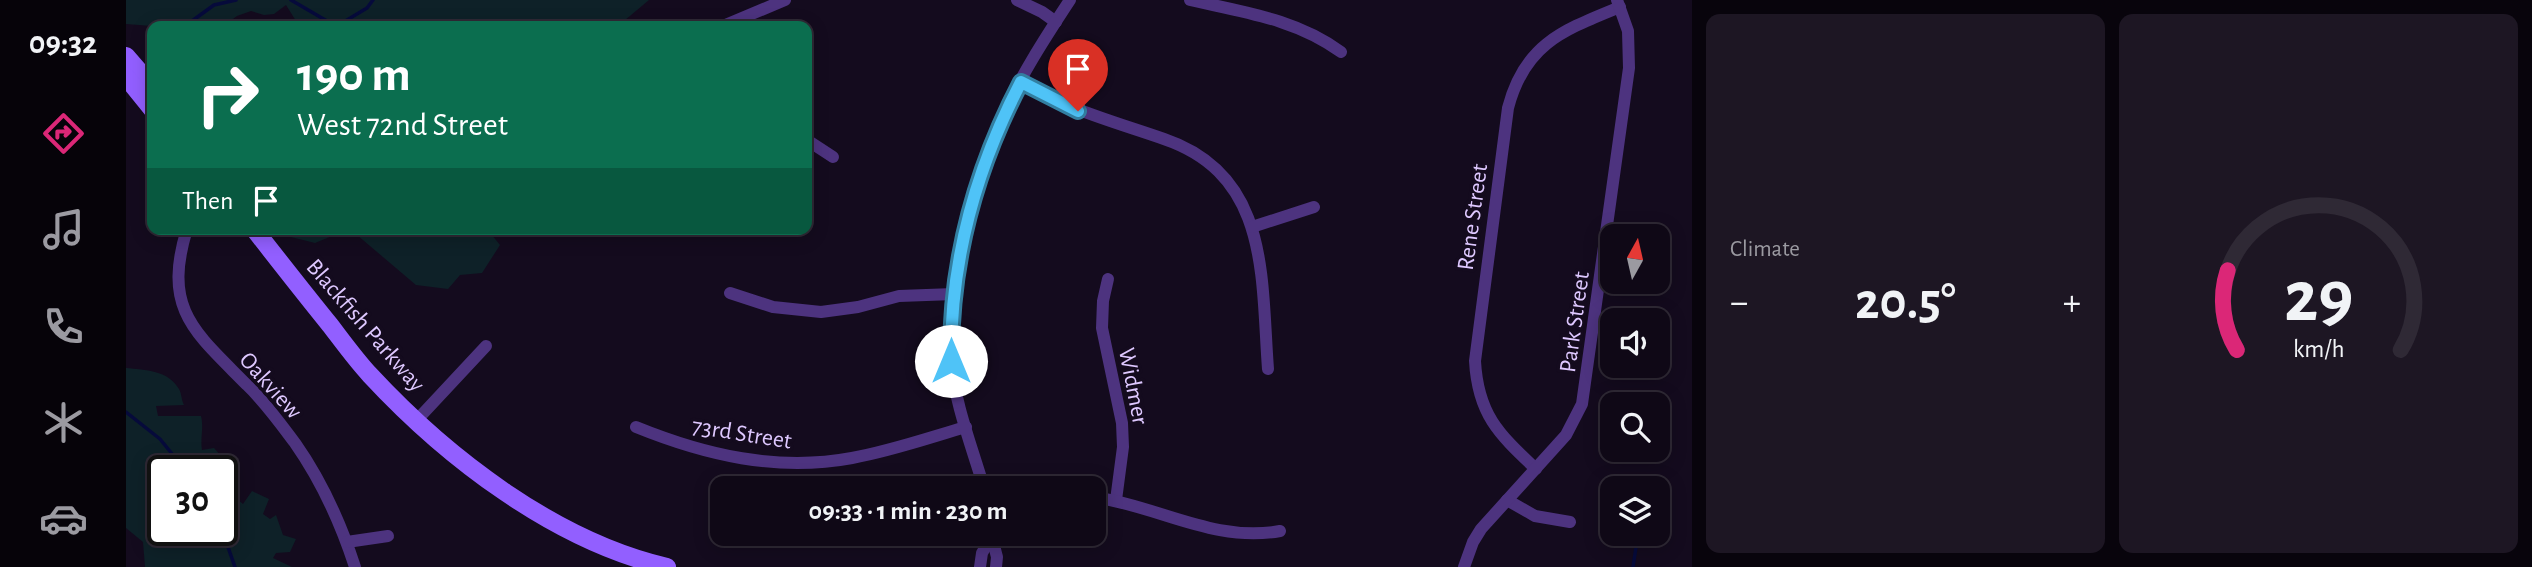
<!DOCTYPE html>
<meta charset="utf-8">
<style>
:root{--surface:#0f0816;--page:#1d1623;--text:#f1f3f6;--muted:#9b9aa1;--line:#2f2935;--accent:#db2777}
body{margin:0;font-family:"Alegreya Sans",sans-serif;background:var(--page);color:var(--text);height:100vh;display:flex;flex-direction:column;font-size:26px;white-space:nowrap}
*{box-sizing:border-box;margin:0}
p{font-size:23px;color:var(--muted)}
.icon{flex:none;width:38px;height:38px;fill:none;stroke:currentColor;stroke-width:2;stroke-linecap:round;stroke-linejoin:round}
.map{position:relative;flex:1;overflow:hidden}
.side{display:flex;flex-direction:column;gap:14px;padding:14px;background:#08040c;width:840px}
.side>*{flex:none}
.hud{position:absolute;left:21px;top:21px;width:665px;height:214px;border-radius:14px;box-shadow:0 4px 18px #0003,0 0 0 2px var(--line);background:#0b6e4f;color:#fff;overflow:hidden}
.needle{width:46px;rotate:8deg}
.fabs{position:absolute;left:1474px;top:224px;display:grid;gap:14px}
.fabs a{display:grid;place-items:center;width:70px;height:70px;border-radius:14px;background:var(--surface);box-shadow:0 4px 18px #0003,0 0 0 2px var(--line);font-size:35px}
.speed{position:absolute;left:21px;top:455px;display:flex;gap:14px;font-size:35px;font-weight:700;text-align:center}
.speed>*{display:grid;place-content:center;width:91px;height:91px;border-radius:50%;background:var(--surface);box-shadow:0 4px 18px #0003,0 0 0 2px var(--line);line-height:1}
.speed .limit{border:4px solid #111;border-radius:10px;background:#fff;color:#111}
.pin{position:absolute;display:grid;place-items:center;width:60px;height:60px;color:#fff;margin:-72px -30px;border-radius:50% 50% 50% 0;rotate:-45deg;box-shadow:0 0 7px #0007}
.pin .icon{rotate:45deg}
.me{position:absolute;width:77px;margin:-38px;rotate:0deg;stroke-linejoin:round;filter:drop-shadow(0 0 5px #0008)}
.turn{display:flex;align-items:center;gap:24px;height:147px;padding:0 35px;font-size:32px}
.turn .icon{width:91px;height:91px;stroke-width:2.5}
.turn b{display:block;font-size:49px;line-height:60px}
.then{display:flex;align-items:center;height:66px;padding:0 35px;background:#0003;gap:14px;font-size:26px}
.big{font-size:52px;font-weight:700;line-height:1.1}
.side .card{flex:1;display:flex;flex-direction:column;justify-content:center;gap:10px;min-width:0;padding:0 24px;border-radius:14px;background:var(--page)}
.side .dial{align-items:center;gap:0}
.dial svg{height:182px;overflow:visible;fill:none;stroke:var(--line);stroke-width:7;stroke-linecap:round;text-anchor:middle}
.dial text{fill:var(--text);stroke:none}
.heat{display:flex;justify-content:space-between;align-items:center;font-size:38px;direction:ltr}
.side .tiles{flex:1;display:grid;gap:14px;grid-template-columns:repeat(2,1fr)}
.trip{position:absolute;left:584px;top:476px;width:396px;height:70px;border-radius:14px;background:var(--surface);box-shadow:0 4px 18px #0003,0 0 0 2px var(--line);font-weight:700;line-height:70px;text-align:center}
main{display:flex;flex:1;min-height:0}
.dock{display:flex;flex-direction:column;width:126px;justify-content:space-around;align-items:center;background:#060309;color:var(--muted)}
.dock .icon{width:49px;height:49px}
.dock .active{color:var(--accent)}
.dock b{font-size:32px;color:var(--text)}
.map>svg:first-child{display:block}
</style>
<main>
<nav class="dock">
<b>09:32</b>
<svg class="icon active" aria-label="directions" viewBox="0 0 24 24"><path d="M12 3l9 9-9 9-9-9zM9 14v-3h6M13 9l2 2-2 2"/></svg>
<svg class="icon" aria-label="music" viewBox="0 0 24 24"><path d="M9 18V5l10-2v13"/><circle cx="6" cy="18" r="3"/><circle cx="16" cy="16" r="3"/></svg>
<svg class="icon" aria-label="phone" viewBox="0 0 24 24"><path d="M5 4h4l2 5-3 2q2 4 5 5l2-3 5 2v4C11 20 4 13 5 4z"/></svg>
<svg class="icon" aria-label="climate" viewBox="0 0 24 24"><path d="M12 3v18M4 7l16 10M4 17L20 7"/></svg>
<svg class="icon" aria-label="car" viewBox="0 0 24 24"><path d="M5 17H2v-5l4-1 3-4h7l3 4 3 1v5h-3M9 17h6M6 11h13"/><circle cx="7" cy="17" r="2"/><circle cx="17" cy="17" r="2"/></svg>
</nav>
<div class="map">
<svg width="1566" height="567" viewBox="0 0 1566 567">
<rect width="100%" height="100%" fill="#140b1e"/>
<!-- green -->
<g fill="#0e2128">
<path d="M0,0H523L492,26H207L187,20L170,21L160,5L148,14L138,15L125,11L111,16L97,26H26V47L21,45L26,26L0,24Z"/>
<path d="M161,229H223L189,243L161,236Z"/>
<path d="M224,229H361L374,245L356,273L334,275L322,289L290,285Z"/>
<path d="M0,368C19,370 42,370 53,389C56,394 55,400 58,405L30,406L32,416H75C78,428 74,438 76,450L88,448L104,466L87,467L89,471H37V530H96V482L100,493L106,495L117,504L126,491L143,499L137,514L144,519L150,515L157,535L170,539L164,552L150,553L147,558L166,567H19L17,542L0,528Z"/>
</g>
<g fill="none" stroke-linecap="round" stroke-linejoin="round">
<!-- stream -->
<g stroke="#060a3b" stroke-width="3.5">
<path d="M165,0L201,21L216,23L241,8L247,0"/>
<path d="M59,26L88,5L110,0"/>
<path d="M26,54V53"/>
<path d="M0,412L34,439L60,471"/>
<path d="M96,530L109,567"/>
<path d="M1507,567L1512,534"/>
</g>
<!-- minor -->
<g stroke="#4d337f" stroke-width="12">
<path d="M891,0L916,12L930,22"/>
<path d="M1064,0C1117,12 1170,19 1215,52"/>
<path d="M597,26L659,0"/>
<path d="M895,82C940,109 989,122 1038,139C1144,175 1135,277 1142,369"/>
<path d="M681,140L707,157"/>
<path d="M1126,227L1188,207"/>
<path d="M61,229C36,310 69,332 121,385C139,402 154,423 169,443C195,480 215,524 229,567"/>
<path d="M982,279L977,301L976,328L996,423L997,447L990,500"/>
<path d="M604,293L647,307L695,312L732,307L773,296L828,294"/>
<path d="M290,421L360,346"/>
<path d="M510,427C579,455 651,472 726,458C765,451 802,438 840,427"/>
<path d="M1410,469C1373,434 1352,415 1349,361L1382,108C1399,43 1438,30 1494,7"/>
<path d="M858,488C846,447 828,402 825,359C819,279 845,193 875,120C893,78 919,38 944,0"/>
<path d="M968,497C1032,506 1088,543 1154,531"/>
<path d="M1381,500L1409,516L1444,522"/>
<path d="M865,534L871,557L870,567"/>
<path d="M221,542L262,536"/>
<path d="M854,567L856,553L865,538"/>
<path d="M1338,567L1347,542L1355,529L1440,435L1456,404L1503,68L1502,31L1491,0"/>
</g>
<!-- secondary -->
<g stroke="#925fff" stroke-width="18">
<path d="M0,56L26,86"/>
<path d="M0,77L26,109"/>
<path d="M128,229C153,261 178,293 204,325C217,342 230,360 244,375C321,458 429,541 541,567"/>
</g>
</g>
<g fill="none" stroke-linecap="round" stroke-linejoin="round">
<!-- route casing -->
<g stroke="#337fa1" stroke-width="18">
<path id="route" d="M825,361C824,263 850,168 895,82L952,111"/>
</g>
<!-- route -->
<use href="#route" stroke="#4fc3f7" stroke-width="12"/>
</g>
<g text-anchor="middle" stroke-width="7" stroke-linejoin="round" paint-order="stroke">
<!-- street labels -->
<g font-size="24" fill="#dec8ff" stroke="#140b1e">
<text transform="translate(1346 217) rotate(-82)" y="8">Rene Street</text>
<text transform="translate(1448 322) rotate(-82)" y="8">Park Street</text>
<text transform="translate(240 325) rotate(49)" y="8">Blackfish Parkway</text>
<text transform="translate(145 385) rotate(48)" y="8">Oakview</text>
<text transform="translate(1008 386) rotate(79)" y="8">Widmer</text>
<text transform="translate(616 433) rotate(9)" y="8">73rd Street</text>
</g>
</g>
</svg>
<div class="fabs">
<a><svg class="needle" viewBox="-14 -14 28 28"><path d="M0-13l5 13h-10z" fill="#e53935"/><path d="M0 13l5-13h-10z" fill="#9b9aa1"/></svg></a>
<a><svg class="icon" aria-label="sound" viewBox="0 0 24 24"><path d="M4 9h4l5-4v14l-5-4H4zM17 9q2 3 0 6"/></svg></a>
<a><svg class="icon" aria-label="search" viewBox="0 0 24 24"><circle cx="10" cy="10" r="6"/><path d="M15 15l6 6"/></svg></a>
<a><svg class="icon" aria-label="layers" viewBox="0 0 24 24"><path d="M12 4l9 5-9 5-9-5zM3 14l9 5 9-5"/></svg></a>
</div>
<div class="speed"><div class="limit">30</div></div>
<div class="pin" style="left:952px;top:111px;background:#d93025"><svg class="icon" aria-label="arrive" viewBox="0 0 24 24"><path d="M6 21V4h12l-3 4 3 4H6"/></svg></div>
<svg class="me" style="left:825px;top:361px" viewBox="-20 -20 40 40"><circle r="19" fill="#fff"/><path d="M0-13L10 11 0 6-10 11z" fill="#4fc3f7"/></svg>
<div class="trip">09:33 · 1 min · 230 m</div>
<div class="hud">
<div class="turn"><svg class="icon" aria-label="right" viewBox="0 0 24 24"><path d="M7 20v-9h11M14 6l5 5-5 5"/></svg><div><b>190 m</b>West 72nd Street</div></div>
<div class="then">Then<svg class="icon" aria-label="arrive" viewBox="0 0 24 24"><path d="M6 21V4h12l-3 4 3 4H6"/></svg></div>
</div>
</div>
<section class="side">
<div class="tiles">
<div class="card"><p>Climate</p>
<div class="heat"><a>−</a><b class="big">20.5°</b><a>+</a></div>
</div>
<div class="card dial"><svg viewBox="0 0 100 80">
<path d="M14 69A42 42 0 1 1 86 69"/>
<path d="M14 69A42 42 0 0 1 10 34" stroke="#db2777"/>
<text x="50" y="56" font-size="32" font-weight="700">29</text>
<text x="50" y="72" font-size="11">km/h</text>
</svg></div>
</div>
</section>
</main>
